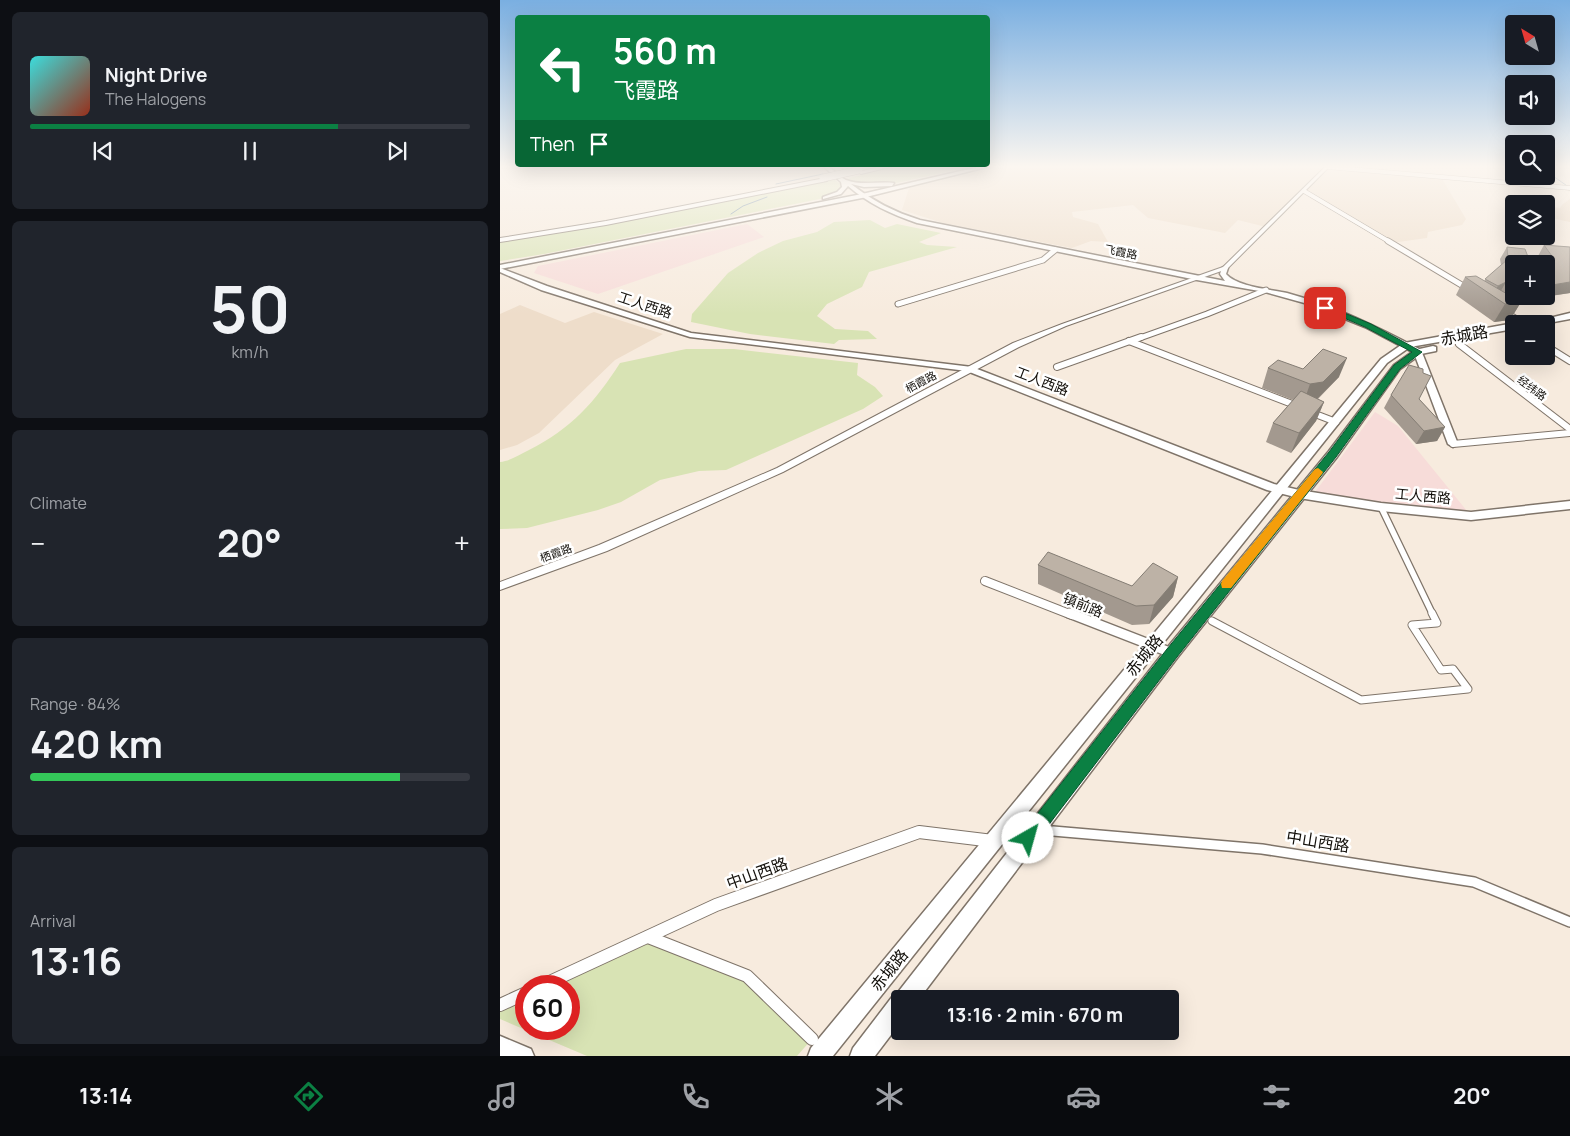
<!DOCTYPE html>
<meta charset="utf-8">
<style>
:root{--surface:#171b24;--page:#20242c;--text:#f1f3f6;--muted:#9ea1a6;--line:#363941;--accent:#0b8043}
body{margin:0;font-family:Manrope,"Noto Sans SC",sans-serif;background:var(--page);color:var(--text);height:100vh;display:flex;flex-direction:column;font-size:19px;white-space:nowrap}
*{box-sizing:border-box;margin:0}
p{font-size:16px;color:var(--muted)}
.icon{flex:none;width:28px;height:28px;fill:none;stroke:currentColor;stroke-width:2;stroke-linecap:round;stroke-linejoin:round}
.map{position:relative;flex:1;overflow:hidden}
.panel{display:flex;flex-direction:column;gap:12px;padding:12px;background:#0d0f14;width:500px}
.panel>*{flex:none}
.guide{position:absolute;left:15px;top:15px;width:475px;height:152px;border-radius:5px;box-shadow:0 5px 20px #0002;background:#0b8043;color:#fff;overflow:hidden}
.needle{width:32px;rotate:323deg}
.tools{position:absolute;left:1005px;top:15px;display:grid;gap:10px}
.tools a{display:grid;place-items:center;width:50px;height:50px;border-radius:5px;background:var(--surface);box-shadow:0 5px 20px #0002;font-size:25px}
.speed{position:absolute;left:15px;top:975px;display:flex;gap:10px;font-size:25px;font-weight:700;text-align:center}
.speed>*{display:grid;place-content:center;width:65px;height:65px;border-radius:50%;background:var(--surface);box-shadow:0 5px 20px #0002;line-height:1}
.speed .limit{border:8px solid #d22;background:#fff;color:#111}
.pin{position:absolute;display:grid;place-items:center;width:42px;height:42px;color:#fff;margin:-21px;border-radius:10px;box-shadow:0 2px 8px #0006}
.me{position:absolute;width:55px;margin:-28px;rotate:38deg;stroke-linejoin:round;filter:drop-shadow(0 0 4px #0008)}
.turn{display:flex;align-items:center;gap:18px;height:105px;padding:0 15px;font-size:22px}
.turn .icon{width:65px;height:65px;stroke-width:2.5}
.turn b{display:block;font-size:35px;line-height:42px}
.then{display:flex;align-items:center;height:48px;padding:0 15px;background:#0003;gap:10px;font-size:19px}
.big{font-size:38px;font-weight:700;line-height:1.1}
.panel .tile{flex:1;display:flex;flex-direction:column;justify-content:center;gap:8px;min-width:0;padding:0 18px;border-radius:8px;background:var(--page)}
.panel .dial{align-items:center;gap:0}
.dial b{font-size:65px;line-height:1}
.song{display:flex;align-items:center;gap:15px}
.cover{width:60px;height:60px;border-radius:8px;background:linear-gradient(135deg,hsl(180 70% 55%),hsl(10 70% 35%))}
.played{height:5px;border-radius:2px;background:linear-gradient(90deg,var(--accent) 70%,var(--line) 70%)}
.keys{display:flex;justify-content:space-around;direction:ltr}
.heat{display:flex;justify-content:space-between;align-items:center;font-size:28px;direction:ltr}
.charge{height:8px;border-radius:4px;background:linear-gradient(90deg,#34c759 84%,var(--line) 0)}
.trip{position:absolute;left:391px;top:990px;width:288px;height:50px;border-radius:5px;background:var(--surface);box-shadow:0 5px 20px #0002;font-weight:700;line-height:50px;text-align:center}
.menu{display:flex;height:80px;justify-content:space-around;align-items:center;background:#090b0e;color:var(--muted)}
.menu .icon{width:35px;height:35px}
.menu .active{color:var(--accent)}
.menu b{font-size:22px;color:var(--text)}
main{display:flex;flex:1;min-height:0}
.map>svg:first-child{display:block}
</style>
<main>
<section class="panel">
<div class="tile">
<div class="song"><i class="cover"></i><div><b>Night Drive</b><p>The Halogens</p></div></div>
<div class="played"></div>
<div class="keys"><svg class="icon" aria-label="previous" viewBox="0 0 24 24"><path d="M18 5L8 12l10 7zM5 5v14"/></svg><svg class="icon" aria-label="pause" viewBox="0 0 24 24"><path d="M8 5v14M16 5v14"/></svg><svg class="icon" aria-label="next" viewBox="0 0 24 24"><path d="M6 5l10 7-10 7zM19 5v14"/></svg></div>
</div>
<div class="tile dial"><b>50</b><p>km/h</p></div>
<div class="tile"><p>Climate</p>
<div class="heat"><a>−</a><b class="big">20°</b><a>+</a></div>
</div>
<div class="tile"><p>Range · 84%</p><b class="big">420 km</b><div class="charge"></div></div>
<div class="tile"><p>Arrival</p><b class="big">13:16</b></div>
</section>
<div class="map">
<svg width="1070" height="1056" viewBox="0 0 1070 1056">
<rect width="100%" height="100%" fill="#f7ebde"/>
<!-- commercial -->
<g fill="#f7dcd9">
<path d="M247,224L264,237L98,294L34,273L38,266Z"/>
<path d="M875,412L898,426L971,516L812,496Z"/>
</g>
<!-- built -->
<g fill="#eeddca">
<path d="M502,166H828L941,177L966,219L962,225L928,232L927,238L891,243L804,191L766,227L738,220L725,233L648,218L633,205L572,212L573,217L598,224L608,242L591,241L572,248L443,223L402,210L409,188Z"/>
<path d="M1070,199V222L1046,217V206L1060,208L1063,204Z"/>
<path d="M20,305L65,323L94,312L163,334L115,360L39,433L17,445L0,450V314Z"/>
</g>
<!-- green -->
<g fill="#d8e3b4">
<path d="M391,166H474L392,184L353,183L349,178L362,175L361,172Z"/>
<path d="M325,180H335L345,187L339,193L325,198L44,254L0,261V240L106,223Z"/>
<path d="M370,220L385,228L397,224L441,233L419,242L427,245L457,247L369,272L362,287L327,304L317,316L335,329L368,331L377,339L339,340L334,344L250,334L191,322L192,314L228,273L258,253L283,241L317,232L334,222Z"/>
<path d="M186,349H234L358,363L357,375L375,387L383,396L363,409L226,470L199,471L160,480L121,502L98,510L27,528L0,529V462C10,461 19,455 29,450C71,429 95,402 120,363Z"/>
<path d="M148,937L247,976L312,1039L297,1056H87L0,1019V1005L26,992V1029H69V986H40Z"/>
</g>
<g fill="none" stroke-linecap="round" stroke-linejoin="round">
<!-- stream -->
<g stroke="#587a9a" stroke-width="1">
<path d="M343,170L353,168L354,166"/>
<path d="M1046,171L1070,188"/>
<path d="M276,184L323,174"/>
<path d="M231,214L243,206L267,197"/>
</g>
<!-- pedestrian-far2 casing -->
<g stroke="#7f7469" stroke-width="8">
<path id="pedestrian-far2" d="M881,507L933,615"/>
</g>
<!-- pedestrian-far1 casing -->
<g stroke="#7f7469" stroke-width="9">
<path id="pedestrian-far1" d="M712,621L861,700L968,689L953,669L941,670L912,625L937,623L932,613"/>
</g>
<!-- pedestrian casing -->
<g stroke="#7f7469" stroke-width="12">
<path id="pedestrian" d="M553,831L762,849L974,882L1070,922"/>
</g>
<!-- minor-far5 casing -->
<g stroke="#7f7469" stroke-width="5">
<g id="minor-far5">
<path d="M827,167L1070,188"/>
<path d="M804,191L890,242"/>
</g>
</g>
<!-- minor-far4 casing -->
<g stroke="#7f7469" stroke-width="7">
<g id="minor-far4">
<path d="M888,241L970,290"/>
<path d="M398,304L543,260L555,250"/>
<path d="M1005,312L1025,324"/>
<path d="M637,339L707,314L766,290"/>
</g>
</g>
<!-- minor-far3 casing -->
<g stroke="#7f7469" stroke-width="8">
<g id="minor-far3">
<path d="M629,341L800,407"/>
<path d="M959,344L1070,429"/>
<path d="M1046,346L1070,361"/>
<path d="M557,367L641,337"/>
<path d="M810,412L836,422"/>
<path d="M953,444L1070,433"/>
</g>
</g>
<!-- minor-far2 casing -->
<g stroke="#7f7469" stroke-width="10">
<path id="minor-far2" d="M485,581L572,615"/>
</g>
<!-- minor-far1 casing -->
<g stroke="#7f7469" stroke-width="12">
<path id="minor-far1" d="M569,613L672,653"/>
</g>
<!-- minor casing -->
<g stroke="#7f7469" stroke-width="14">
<g id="minor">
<path d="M148,937L247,976L312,1039"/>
<path d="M41,986L216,905L419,832L493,841"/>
<path d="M0,1005L26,993"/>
</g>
</g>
<!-- tertiary casing -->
<g stroke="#7f7469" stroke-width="2">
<path id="tertiary" d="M826,166H830L727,269L566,326L519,347L283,472L107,551L0,590V582L99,545L277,468L513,343L562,324L723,267Z"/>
</g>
<!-- secondary casing -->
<g stroke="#7f7469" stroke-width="3">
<g id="secondary">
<path d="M323,166C333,166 337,176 346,180C361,186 378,181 394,183L392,186L364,187L351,184C373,201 394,212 420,220L725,281L720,274L722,268L725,266L728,268L726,274C738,287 769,289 787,293C835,306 878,327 921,350L958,444L953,447L948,444L914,353L865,327L808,304L765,292L697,280L417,223C391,214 369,204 348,186L341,194L323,199V197L337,192L342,187L341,182Z"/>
<path d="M0,268L47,286L191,333L472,367L774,484L799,490L881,503L971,512L1070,501V509L971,520L881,511L799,498L767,490L467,371L190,337L41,290L0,272Z"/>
<path d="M0,1036L31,1049L34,1056H0Z"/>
</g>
</g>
<!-- primary casing -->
<g stroke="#7f7469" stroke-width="3">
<g id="primary">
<path d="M482,166H491L362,198L0,269V265L362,194Z"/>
<path d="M1070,313V319L1043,324H1025Z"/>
<path d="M1014,323V329L910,347L887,363L333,1056H308L311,1048L881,359L904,343Z"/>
<path d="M933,346L936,347V351L921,354L900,369L837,457L677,658L419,999H400V1023L375,1056H350L353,1048L392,997L395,996L667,648L829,451L894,365L915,350Z"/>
</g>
</g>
<!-- motorway casing -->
<g stroke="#7f7469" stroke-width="2">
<g id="motorway">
<path d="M383,166H394L361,174L358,172Z"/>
<path d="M325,178L328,180L327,181L106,225L0,242V238L106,221Z"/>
</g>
</g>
<!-- pedestrian-far2 -->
<use href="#pedestrian-far2" stroke="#fff" stroke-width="5.5"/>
<!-- pedestrian-far1 -->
<use href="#pedestrian-far1" stroke="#fff" stroke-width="7"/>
<!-- pedestrian -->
<use href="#pedestrian" stroke="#fff" stroke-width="9"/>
<!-- minor-far5 -->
<use href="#minor-far5" stroke="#fff" stroke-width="4"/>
<!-- minor-far4 -->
<use href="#minor-far4" stroke="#fff" stroke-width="5"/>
<!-- minor-far3 -->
<use href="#minor-far3" stroke="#fff" stroke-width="6"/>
<!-- minor-far2 -->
<use href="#minor-far2" stroke="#fff" stroke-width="8"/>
<!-- minor-far1 -->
<use href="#minor-far1" stroke="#fff" stroke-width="9"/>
<!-- minor -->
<use href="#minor" stroke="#fff" stroke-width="12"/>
<!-- tertiary -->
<use href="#tertiary" fill="#fff" fill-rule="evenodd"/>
<!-- secondary -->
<use href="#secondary" fill="#fff" fill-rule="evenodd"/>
<!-- primary -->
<use href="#primary" fill="#fff" fill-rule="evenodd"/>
<!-- motorway -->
<use href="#motorway" fill="#fff" fill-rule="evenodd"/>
<!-- motorway-bridge casing -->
<g stroke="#7f7469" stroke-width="8" stroke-linecap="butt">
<path id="motorway-bridge" d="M323,178L359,170"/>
</g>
<!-- motorway-bridge -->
<use href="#motorway-bridge" stroke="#fff" stroke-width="7"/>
</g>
<!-- wall -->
<g fill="#a3998f" fill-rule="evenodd">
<path d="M1044,245L1070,247V293L1019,301L1021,302L1010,320L994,322L956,295L965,277L984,281L1001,265L1000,259L1007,247L1030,262L1041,261L1038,256ZM1014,264L1046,296H1014Z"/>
<path d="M768,368L803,369L839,377L818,399L824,402L816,421L791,453L766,442L773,423L793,400L762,388Z"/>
<path d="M891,395L919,399L945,427L937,441L916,444L884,408Z"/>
<path d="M538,565L632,586L678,577L673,597L649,624L632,625L538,584Z"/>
</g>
<!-- shaded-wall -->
<g fill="#847d74">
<path d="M1006,282L999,294L992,295L998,286Z"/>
<path d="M1070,282V293L1013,301L1016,296H1046V286Z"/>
<path d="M1021,302L1010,320L994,322L1005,304Z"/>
<path d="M847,358L839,377L815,401L803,404L810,384Z"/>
<path d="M824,402L816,421L791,453L799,433Z"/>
<path d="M945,427L937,441L916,444L924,431Z"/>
<path d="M678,577L673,597L649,624L654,605Z"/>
</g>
<!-- building -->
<g fill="#bdb2a6" stroke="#847d74">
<path d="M1044,245L1070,247V282L1046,286V264H1014V286L1006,282L998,286L985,279L1008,259L1007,247L1025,249L1030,262L1054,259Z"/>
<path d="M976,276L1021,302L1005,304L965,277Z"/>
<path d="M823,349L847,358L823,382L810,384L768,368L778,360L803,369Z"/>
<path d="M909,365L923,369V373L931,376L919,399L945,427L924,431L891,395Z"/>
<path d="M801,391L824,402L799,433L773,423Z"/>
<path d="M548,552L632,586L653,563L678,577L654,605L636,606L538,565Z"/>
</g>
<!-- sky -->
<linearGradient id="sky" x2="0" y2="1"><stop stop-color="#7aafe1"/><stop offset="0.53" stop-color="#fbf6f0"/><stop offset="1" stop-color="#fbf6f0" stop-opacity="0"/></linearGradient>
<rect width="1070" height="314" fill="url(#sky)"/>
<!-- route -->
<path fill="#0b8043" stroke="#07532c" d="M825,305L871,324L922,352L900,369L836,457L677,657L534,844L528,847L523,844L520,838L523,832L667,649L829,452L894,365L912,352L865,327L823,309L821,308Z"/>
<!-- slow -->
<path fill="#f59e0b" d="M818,468L823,472L822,474L731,588H722L721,584L722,581L815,469Z"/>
<g text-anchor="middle" stroke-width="5" stroke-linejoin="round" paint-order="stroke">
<!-- far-street labels -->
<g font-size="11" fill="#13100b" stroke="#fff">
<text transform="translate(621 252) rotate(11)" y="4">飞霞路</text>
<text transform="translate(421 382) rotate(-28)" y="4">栖霞路</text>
<text transform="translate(1032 388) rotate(37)" y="4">经纬路</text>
<text transform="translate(56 553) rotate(-20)" y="4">栖霞路</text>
</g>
<!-- street labels -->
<g font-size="14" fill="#13100b" stroke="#fff">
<text transform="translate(145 305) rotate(18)" y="5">工人西路</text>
<text transform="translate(542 381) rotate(21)" y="5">工人西路</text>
<text transform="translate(923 496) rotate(5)" y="5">工人西路</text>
<text transform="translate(583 605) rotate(22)" y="5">镇前路</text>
</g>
<!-- near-street labels -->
<g font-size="16" fill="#13100b" stroke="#fff">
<text transform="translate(964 335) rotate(-10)" y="6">赤城路</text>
<text transform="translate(644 655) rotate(-51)" y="6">赤城路</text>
<text transform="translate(818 841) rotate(9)" y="6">中山西路</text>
<text transform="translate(257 873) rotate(-20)" y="6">中山西路</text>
<text transform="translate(389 970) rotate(-51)" y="6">赤城路</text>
</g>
</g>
</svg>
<div class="tools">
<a><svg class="needle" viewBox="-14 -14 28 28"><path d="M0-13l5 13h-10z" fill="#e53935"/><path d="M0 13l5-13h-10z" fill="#9ea1a6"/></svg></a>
<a><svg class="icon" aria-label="sound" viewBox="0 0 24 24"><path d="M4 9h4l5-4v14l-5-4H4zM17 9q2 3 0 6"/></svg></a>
<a><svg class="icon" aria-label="search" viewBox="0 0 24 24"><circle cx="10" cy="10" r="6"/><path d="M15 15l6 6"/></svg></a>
<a><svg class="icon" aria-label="layers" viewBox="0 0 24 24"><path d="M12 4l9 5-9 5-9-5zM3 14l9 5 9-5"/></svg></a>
<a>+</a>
<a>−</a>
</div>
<div class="speed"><div class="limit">60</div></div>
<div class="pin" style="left:825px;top:308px;background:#d93025"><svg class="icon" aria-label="arrive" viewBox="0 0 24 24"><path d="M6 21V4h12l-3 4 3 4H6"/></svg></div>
<svg class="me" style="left:528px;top:838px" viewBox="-20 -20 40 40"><circle r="19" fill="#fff"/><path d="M0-13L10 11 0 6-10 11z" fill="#0b8043"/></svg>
<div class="trip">13:16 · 2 min · 670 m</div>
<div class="guide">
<div class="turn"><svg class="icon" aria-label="left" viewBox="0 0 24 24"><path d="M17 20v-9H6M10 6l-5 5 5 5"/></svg><div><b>560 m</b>飞霞路</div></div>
<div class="then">Then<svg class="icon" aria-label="arrive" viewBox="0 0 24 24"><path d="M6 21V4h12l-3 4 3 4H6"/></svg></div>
</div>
</div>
</main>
<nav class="menu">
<b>13:14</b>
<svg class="icon active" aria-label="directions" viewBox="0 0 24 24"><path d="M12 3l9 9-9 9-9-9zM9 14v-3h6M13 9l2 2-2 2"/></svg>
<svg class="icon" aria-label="music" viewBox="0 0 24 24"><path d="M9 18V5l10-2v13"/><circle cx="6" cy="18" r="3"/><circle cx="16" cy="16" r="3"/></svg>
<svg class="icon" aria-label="phone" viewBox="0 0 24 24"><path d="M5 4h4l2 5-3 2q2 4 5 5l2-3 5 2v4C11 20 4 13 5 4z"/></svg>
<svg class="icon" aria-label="climate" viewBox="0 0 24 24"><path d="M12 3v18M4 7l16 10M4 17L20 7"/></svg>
<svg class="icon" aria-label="car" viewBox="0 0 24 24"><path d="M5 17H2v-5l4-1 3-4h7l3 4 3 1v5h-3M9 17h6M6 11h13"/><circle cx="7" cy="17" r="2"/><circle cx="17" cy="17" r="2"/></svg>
<svg class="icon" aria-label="filters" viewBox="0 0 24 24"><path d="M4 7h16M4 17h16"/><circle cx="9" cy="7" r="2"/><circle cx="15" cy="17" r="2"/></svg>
<b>20°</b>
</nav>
